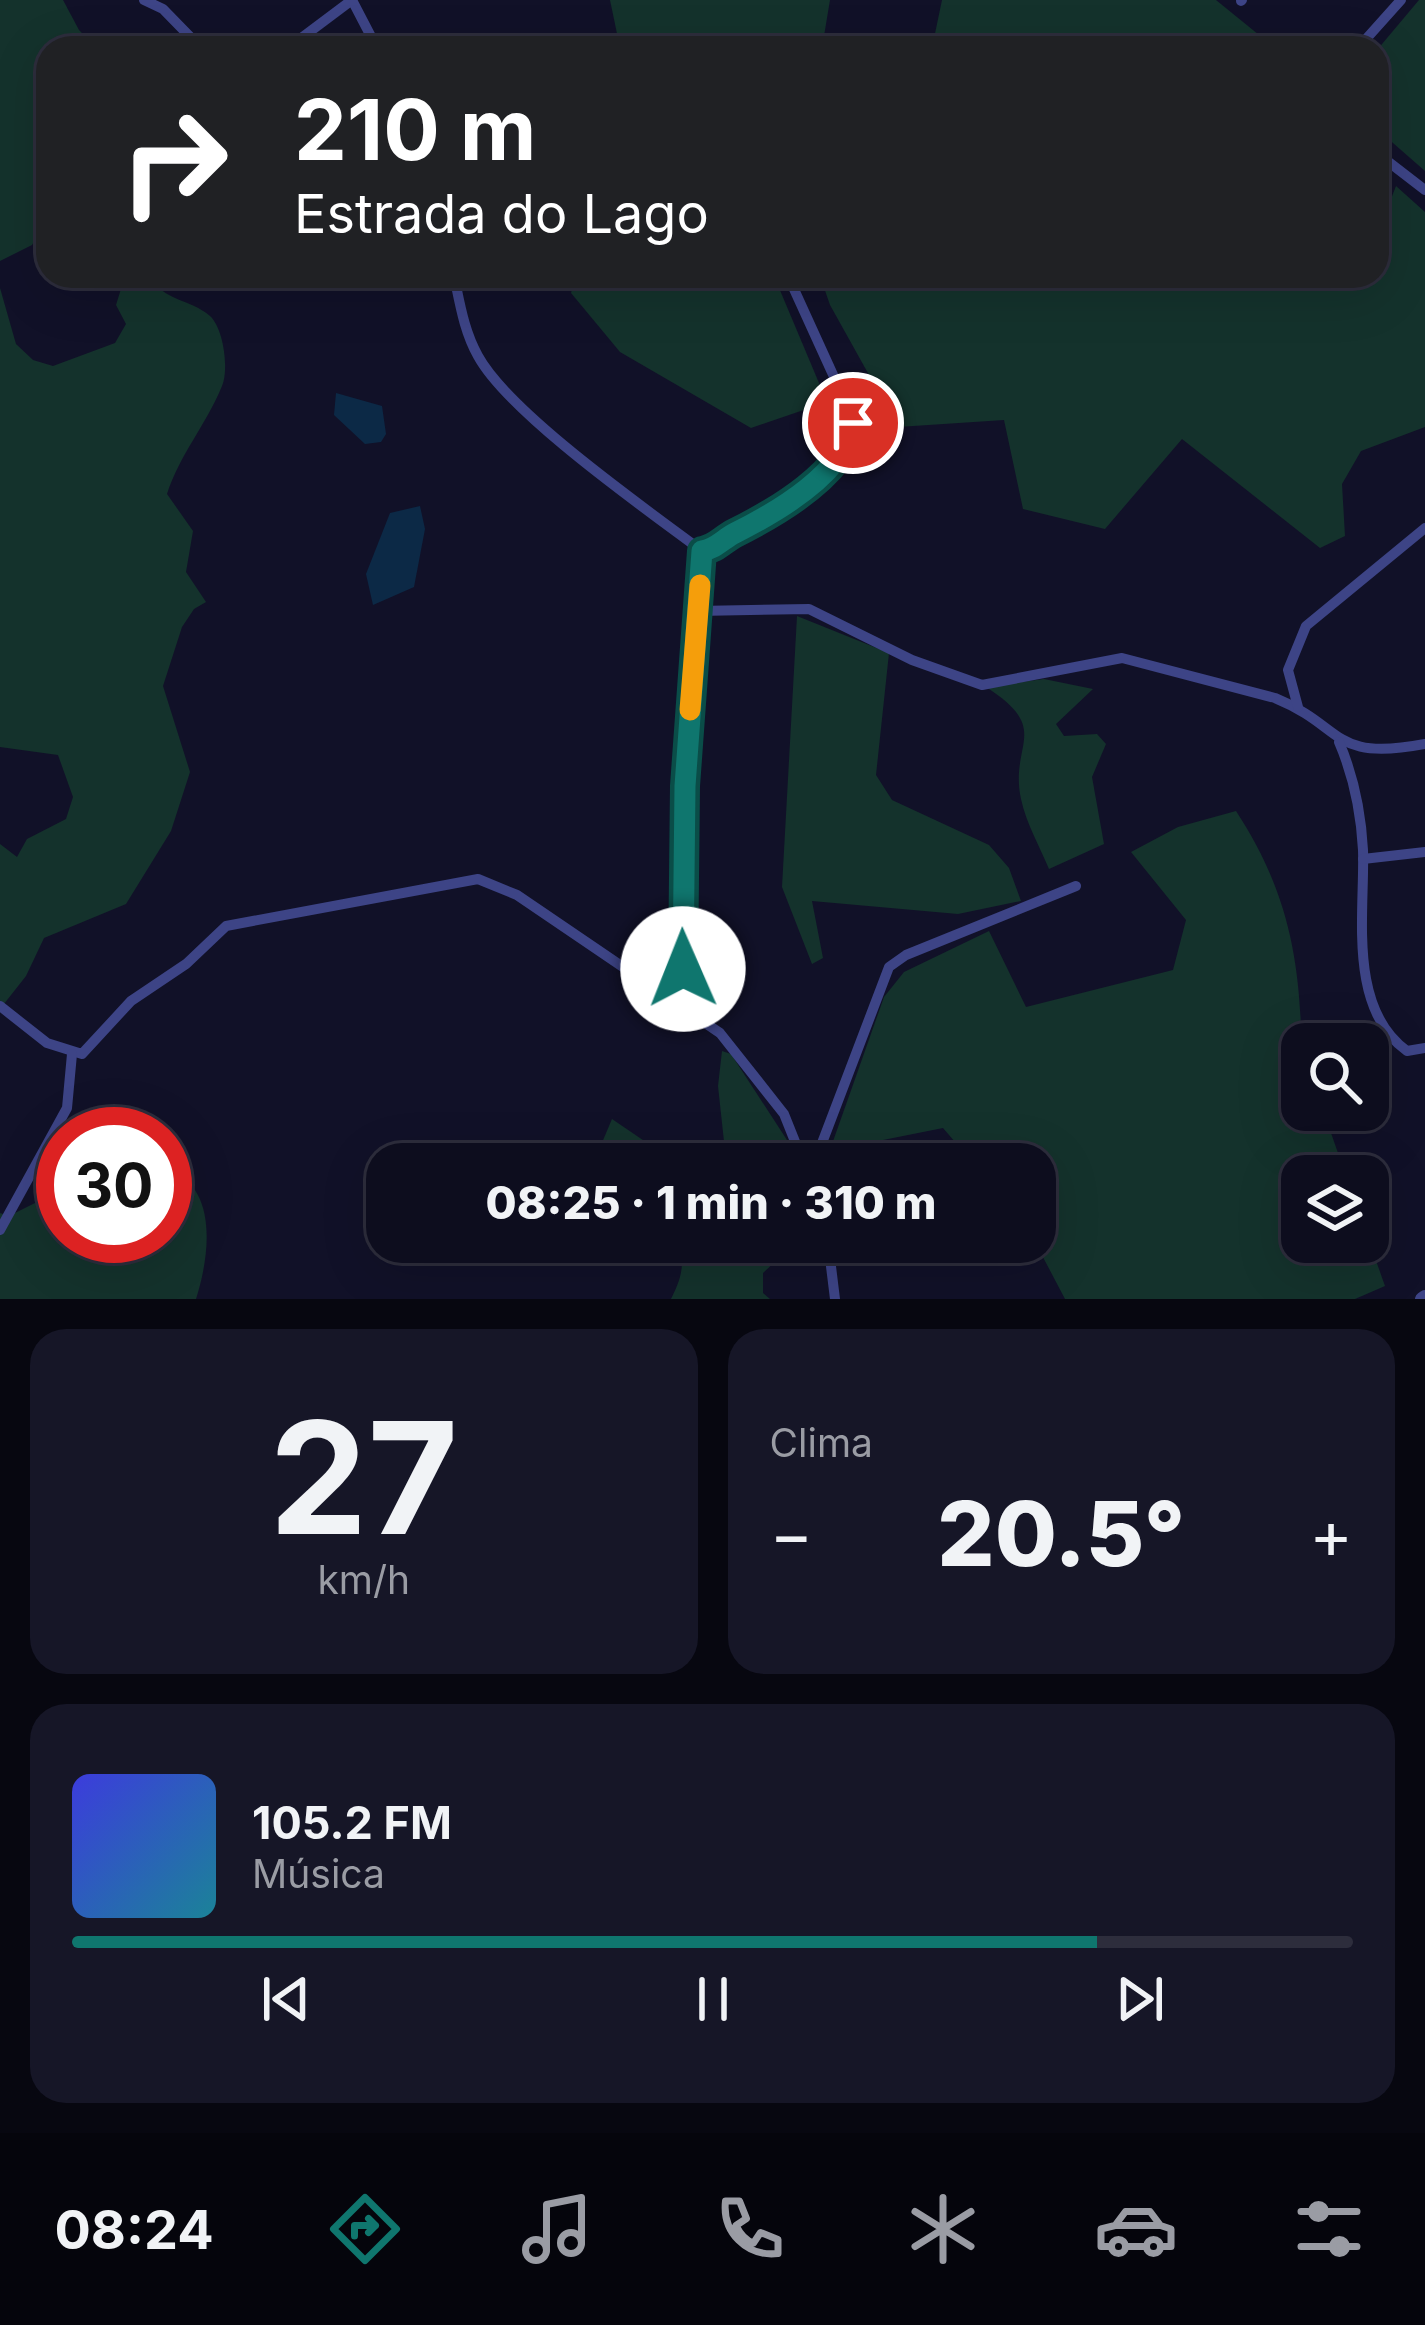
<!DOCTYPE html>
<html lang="pt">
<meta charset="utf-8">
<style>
:root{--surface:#0d0d1e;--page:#161627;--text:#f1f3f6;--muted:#9a9ca4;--line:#2d2d3c;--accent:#0f766e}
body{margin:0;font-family:Inter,sans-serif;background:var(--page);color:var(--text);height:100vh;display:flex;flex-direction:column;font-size:45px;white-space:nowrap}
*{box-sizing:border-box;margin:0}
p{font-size:39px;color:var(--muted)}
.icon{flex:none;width:66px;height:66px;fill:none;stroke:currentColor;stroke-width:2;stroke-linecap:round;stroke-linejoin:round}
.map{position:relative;height:1299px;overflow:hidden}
.side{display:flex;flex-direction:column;gap:30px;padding:30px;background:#070710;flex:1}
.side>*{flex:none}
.banner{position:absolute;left:36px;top:36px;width:1353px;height:252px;border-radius:36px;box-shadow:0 12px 48px #0002,0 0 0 3px var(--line);background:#202124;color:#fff;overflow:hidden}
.controls{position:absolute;left:1281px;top:1023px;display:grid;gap:24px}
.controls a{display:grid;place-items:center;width:108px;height:108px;border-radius:24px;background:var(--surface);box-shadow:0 12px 48px #0002,0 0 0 3px var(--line);font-size:60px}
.speed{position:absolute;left:36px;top:1107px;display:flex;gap:24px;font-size:60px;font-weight:700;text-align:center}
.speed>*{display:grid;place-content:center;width:156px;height:156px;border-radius:50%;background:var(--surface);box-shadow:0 12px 48px #0002,0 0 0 3px var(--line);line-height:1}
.speed .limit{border:18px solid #d22;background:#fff;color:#111}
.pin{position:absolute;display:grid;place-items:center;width:102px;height:102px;color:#fff;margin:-51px;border:6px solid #fff;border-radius:50%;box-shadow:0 3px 12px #0007}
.me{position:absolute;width:132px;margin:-66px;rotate:359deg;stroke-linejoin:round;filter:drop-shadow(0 0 9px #0008)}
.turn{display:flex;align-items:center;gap:42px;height:252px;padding:0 60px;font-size:54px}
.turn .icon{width:156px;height:156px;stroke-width:2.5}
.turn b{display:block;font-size:84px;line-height:102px}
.big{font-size:90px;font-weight:800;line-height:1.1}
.side .card{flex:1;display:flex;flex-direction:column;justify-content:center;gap:18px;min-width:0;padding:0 42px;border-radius:36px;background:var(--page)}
.side .dial{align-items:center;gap:0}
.dial b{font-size:156px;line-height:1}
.song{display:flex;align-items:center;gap:36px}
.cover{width:144px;height:144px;border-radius:18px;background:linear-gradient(135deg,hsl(240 70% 55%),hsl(190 70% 35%))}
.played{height:12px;border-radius:6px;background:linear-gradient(90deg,var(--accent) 80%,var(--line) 80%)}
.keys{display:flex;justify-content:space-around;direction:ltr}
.heat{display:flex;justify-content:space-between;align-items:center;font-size:66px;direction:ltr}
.side .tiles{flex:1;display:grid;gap:30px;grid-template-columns:1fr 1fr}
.card:last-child{grid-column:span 2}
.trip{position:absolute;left:366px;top:1143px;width:690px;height:120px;border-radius:36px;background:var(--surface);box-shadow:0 12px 48px #0002,0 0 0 3px var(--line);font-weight:800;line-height:120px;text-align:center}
.tab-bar{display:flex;height:192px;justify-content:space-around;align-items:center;background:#05050c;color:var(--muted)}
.tab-bar .icon{width:84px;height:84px}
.tab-bar .on{color:var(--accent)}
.tab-bar b{font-size:54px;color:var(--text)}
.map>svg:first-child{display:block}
</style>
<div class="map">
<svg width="1425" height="1299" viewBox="0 0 1425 1299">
<rect width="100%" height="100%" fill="#111128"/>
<!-- green -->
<g fill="#14322c">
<path d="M0,0H63L79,30L96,48H48V218L32,245L0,261Z"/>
<path d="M610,0H830L822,48H620Z"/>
<path d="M942,0H1216L1275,48H932Z"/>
<path d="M1419,0H1425V171L1377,129V50Z"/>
<path d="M1396,186L1425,212V427L1361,451L1342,484L1345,536L1320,548L1182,439L1105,529L1023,509L1004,420L898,427L830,305L820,276H1264L1293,288L1336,284L1343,276H1377V235Z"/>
<path d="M125,276H150C164,302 189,298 210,316C224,329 229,370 222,386C206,425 180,454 167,494L193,531L186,572L206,602L194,609L182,627L163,686L190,772L171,831L126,904L44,938L26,976L0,1009V844L17,857L27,839L66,819L73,797L58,755L0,747V288L16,344L33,360L53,366L115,343L126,324L116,305Z"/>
<path d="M576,276H774L827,402L751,428L620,352L571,293Z"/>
<path d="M797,616L889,653L876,775L892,800L989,845L1009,868L1021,901L958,914L812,901L823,958L812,964L782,887Z"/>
<path d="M1044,679L1093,689L1056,724L1064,736L1097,734L1106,744L1092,777L1104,844L1049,869C1040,847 1026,823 1021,799C1009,743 1053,730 986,687Z"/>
<path d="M1236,811C1303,913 1302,997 1302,1110H1323L1346,1176H1302V1242L1368,1238L1385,1286L1355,1299H1065L1035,1242V1164H974L943,1128L863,1144L864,1164H825L884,997L904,972L989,931L1026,1007L1173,970L1186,920L1131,852L1178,827Z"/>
<path d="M722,1051L731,1054L787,1140L796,1164H721L726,1160L718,1086Z"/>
<path d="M612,1119L678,1164H593Z"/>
<path d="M165,1168C219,1185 210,1255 196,1299H0V1213L9,1216L49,1196L63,1197V1236H165Z"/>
<path d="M673,1242H796L763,1273V1293L770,1299H671C680,1281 689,1259 673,1242Z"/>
<path d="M839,1242H994L997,1258L843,1264Z"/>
</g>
<!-- water -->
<g fill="#0c2946">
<path d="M336,393L382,406L386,434L381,442L365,444L334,415Z"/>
<path d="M420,506L425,529L414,587L373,605L366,574L390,513Z"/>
</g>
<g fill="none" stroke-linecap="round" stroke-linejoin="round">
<!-- minor -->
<g stroke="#3d4486" stroke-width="10">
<path d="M144,0L163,9L201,48"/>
<path d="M352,0L377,48"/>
<path d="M1241,1L1242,0"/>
<path d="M288,48L352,0"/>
<path d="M1358,48L1401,0"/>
<path d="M1377,153L1425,190"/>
<path d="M454,276C460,304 464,331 478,356C509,413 646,509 702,551"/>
<path d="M702,551L781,510L852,436L850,412L788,276"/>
<path d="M697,611L809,609L912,660L982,685L1122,658L1275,698C1346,727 1330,762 1425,744"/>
<path d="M1298,707L1288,670L1306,626L1425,528"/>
<path d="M1339,742C1354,777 1361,812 1363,850C1365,912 1347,1008 1407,1051L1425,1048"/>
<path d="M1363,859L1425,852"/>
<path d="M0,1006L47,1043L82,1054L131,1001L186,964L226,926L478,879L517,895L720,1033L784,1114L804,1164"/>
<path d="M684,1009L685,786L702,551"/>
<path d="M814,1164L889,967L906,955L1076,886"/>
<path d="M0,1230L67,1108L72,1054"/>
<path d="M828,1242L835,1299"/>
</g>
<!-- tertiary -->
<path stroke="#3d4486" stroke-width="14" d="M1422,1299L1425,1297"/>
</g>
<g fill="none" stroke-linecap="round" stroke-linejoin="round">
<!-- route casing -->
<g stroke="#0a4d48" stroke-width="30">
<path id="route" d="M683,969L685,786L702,551C716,549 723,539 735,533C775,513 847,472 853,423"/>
</g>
<!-- route -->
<use href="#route" stroke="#0f766e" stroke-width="21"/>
<!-- slow -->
<path stroke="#f59e0b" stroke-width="21" d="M690,710L700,585"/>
</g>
</svg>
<div class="controls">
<a><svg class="icon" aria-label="search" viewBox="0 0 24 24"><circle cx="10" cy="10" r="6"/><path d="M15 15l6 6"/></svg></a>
<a><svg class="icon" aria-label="layers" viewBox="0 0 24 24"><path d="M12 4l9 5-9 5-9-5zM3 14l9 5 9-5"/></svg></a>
</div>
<div class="speed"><div class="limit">30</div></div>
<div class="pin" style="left:853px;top:423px;background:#d93025"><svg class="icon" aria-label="arrive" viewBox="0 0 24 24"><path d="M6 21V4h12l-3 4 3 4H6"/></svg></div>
<svg class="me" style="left:683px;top:969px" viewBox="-20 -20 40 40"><circle r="19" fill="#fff"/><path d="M0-13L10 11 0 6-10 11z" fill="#0f766e"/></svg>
<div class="trip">08:25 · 1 min · 310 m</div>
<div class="banner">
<div class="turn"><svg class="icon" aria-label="right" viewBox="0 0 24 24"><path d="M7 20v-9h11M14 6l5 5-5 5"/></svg><div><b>210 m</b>Estrada do Lago</div></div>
</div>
</div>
<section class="side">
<div class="tiles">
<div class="card dial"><b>27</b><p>km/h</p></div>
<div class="card"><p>Clima</p>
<div class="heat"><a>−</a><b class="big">20.5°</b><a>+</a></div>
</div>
<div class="card">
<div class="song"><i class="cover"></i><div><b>105.2 FM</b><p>Música</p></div></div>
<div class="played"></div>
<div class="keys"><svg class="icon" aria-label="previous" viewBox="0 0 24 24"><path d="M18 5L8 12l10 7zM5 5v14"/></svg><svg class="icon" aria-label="pause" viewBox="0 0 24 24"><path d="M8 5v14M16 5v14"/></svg><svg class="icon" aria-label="next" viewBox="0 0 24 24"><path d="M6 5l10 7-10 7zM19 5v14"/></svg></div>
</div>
</div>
</section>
<nav class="tab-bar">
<b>08:24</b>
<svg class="icon on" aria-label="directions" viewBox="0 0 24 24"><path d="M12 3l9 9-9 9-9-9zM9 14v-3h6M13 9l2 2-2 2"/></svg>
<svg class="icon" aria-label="music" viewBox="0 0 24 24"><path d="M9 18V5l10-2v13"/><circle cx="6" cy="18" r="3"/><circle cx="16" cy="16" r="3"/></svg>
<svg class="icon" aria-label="phone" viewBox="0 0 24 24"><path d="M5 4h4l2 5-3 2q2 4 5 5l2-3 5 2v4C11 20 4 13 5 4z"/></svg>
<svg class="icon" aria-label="climate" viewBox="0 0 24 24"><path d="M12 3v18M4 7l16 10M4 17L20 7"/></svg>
<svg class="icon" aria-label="car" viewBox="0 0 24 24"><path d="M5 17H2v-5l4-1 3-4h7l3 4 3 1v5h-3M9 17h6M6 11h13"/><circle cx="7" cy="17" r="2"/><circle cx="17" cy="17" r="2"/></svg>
<svg class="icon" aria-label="filters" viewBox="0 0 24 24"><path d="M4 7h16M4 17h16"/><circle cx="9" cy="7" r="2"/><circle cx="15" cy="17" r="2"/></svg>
</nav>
